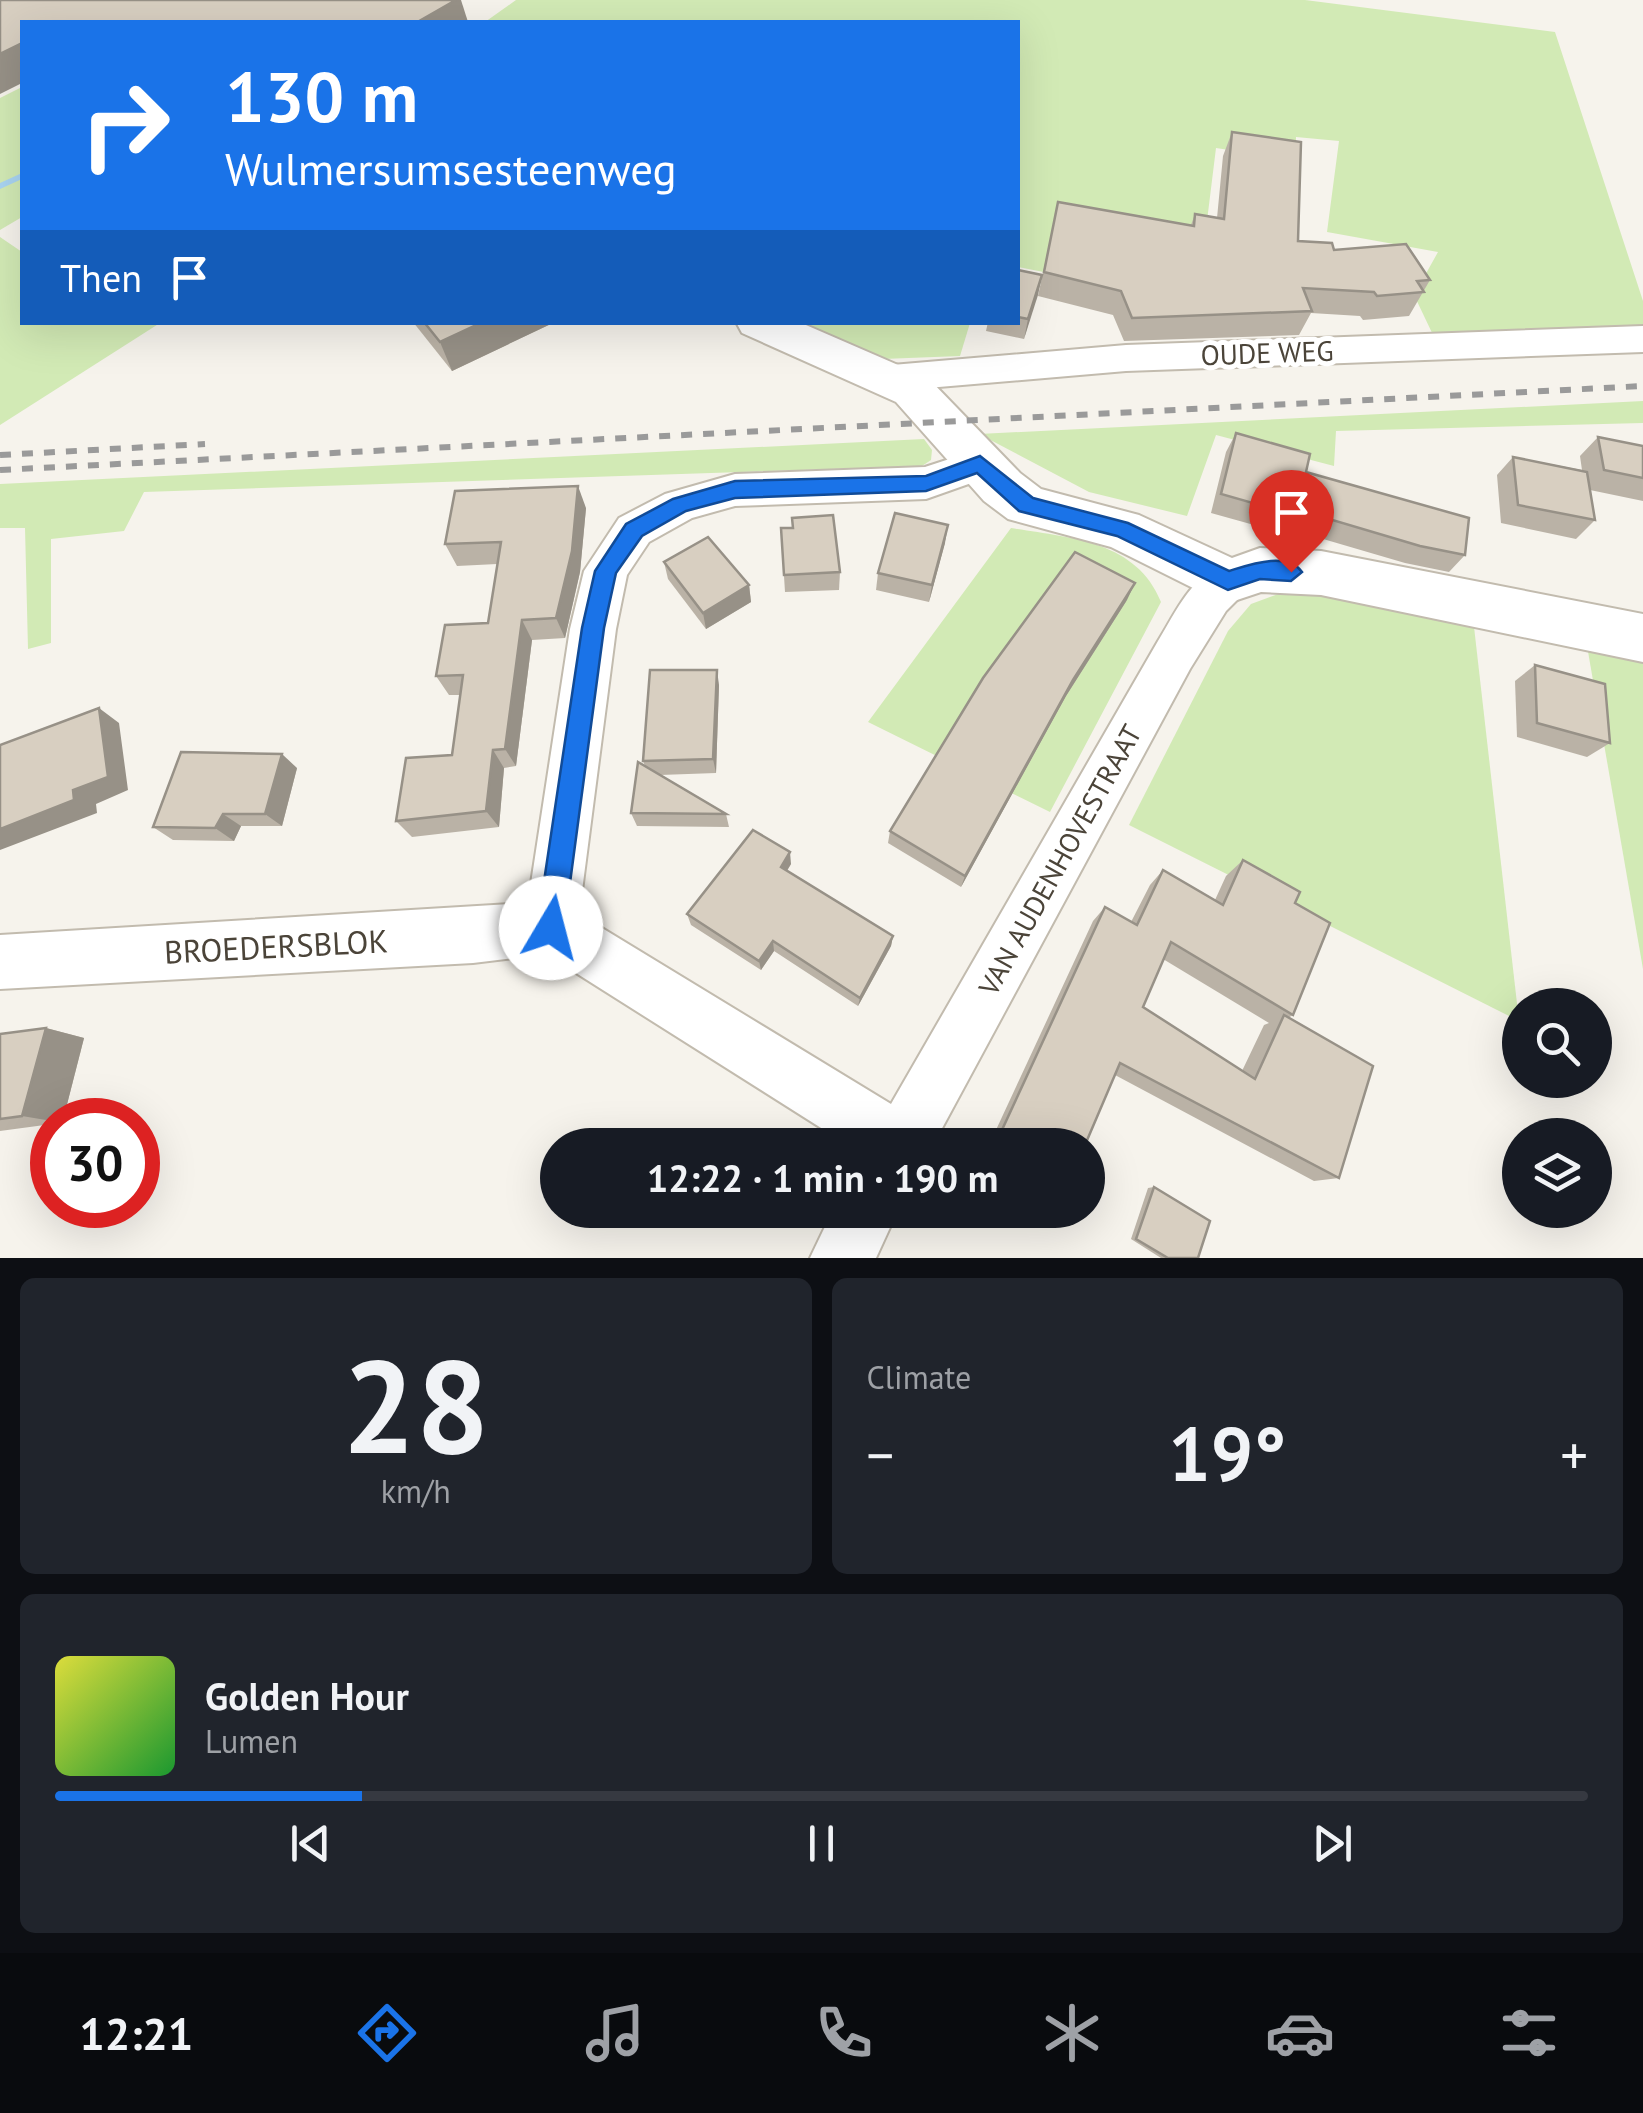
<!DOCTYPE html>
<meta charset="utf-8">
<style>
:root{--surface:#171b24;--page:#20242c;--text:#f1f3f6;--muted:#9ea1a6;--line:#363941;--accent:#1a73e8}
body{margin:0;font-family:"PT Sans",sans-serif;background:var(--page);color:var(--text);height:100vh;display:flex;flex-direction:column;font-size:38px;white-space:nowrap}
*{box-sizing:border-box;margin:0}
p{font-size:32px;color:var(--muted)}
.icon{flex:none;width:55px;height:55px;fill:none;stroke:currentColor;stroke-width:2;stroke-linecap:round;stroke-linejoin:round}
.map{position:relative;height:1258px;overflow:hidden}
.details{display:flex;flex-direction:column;gap:20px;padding:20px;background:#0d0f14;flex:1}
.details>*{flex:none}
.hud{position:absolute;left:20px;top:20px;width:1000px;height:305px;border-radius:0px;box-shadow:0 10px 40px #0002;background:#1a73e8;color:#fff;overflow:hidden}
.tools{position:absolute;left:1502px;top:988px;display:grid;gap:20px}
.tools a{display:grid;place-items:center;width:110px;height:110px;border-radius:50%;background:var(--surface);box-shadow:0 10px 40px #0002;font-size:50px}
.speed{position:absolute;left:30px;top:1098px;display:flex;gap:20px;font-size:50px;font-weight:700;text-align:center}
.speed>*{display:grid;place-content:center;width:130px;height:130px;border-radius:50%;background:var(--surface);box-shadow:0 10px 40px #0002;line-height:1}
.speed .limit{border:15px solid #d22;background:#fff;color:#111}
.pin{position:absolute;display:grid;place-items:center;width:85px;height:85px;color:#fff;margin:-102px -42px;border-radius:50% 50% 50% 0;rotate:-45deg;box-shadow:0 0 10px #0007}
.pin .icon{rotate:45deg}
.me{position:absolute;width:110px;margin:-55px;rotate:8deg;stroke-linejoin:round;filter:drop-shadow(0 0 8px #0008)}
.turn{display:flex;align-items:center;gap:35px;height:210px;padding:0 40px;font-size:45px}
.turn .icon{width:130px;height:130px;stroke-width:2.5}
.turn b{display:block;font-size:70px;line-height:85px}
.then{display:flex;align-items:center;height:95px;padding:0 40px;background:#0003;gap:20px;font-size:38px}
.big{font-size:75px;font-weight:800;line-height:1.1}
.details .widget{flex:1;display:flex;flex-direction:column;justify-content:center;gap:15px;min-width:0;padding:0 35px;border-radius:15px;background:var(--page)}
.details .dial{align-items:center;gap:0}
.dial b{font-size:130px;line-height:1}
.song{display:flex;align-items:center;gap:30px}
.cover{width:120px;height:120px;border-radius:15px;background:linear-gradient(135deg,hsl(60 70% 55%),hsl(130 70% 35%))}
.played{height:10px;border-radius:5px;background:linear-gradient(90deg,var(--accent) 20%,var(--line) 20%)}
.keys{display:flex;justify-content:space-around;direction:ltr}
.heat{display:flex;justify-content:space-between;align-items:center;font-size:55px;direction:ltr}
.details .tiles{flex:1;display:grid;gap:20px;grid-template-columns:1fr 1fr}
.widget:last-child{grid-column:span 2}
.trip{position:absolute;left:540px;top:1128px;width:565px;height:100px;border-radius:50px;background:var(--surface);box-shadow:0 10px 40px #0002;font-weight:800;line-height:100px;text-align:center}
.dock{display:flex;height:160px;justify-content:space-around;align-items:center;background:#090b0e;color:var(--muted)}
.dock .icon{width:70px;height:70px}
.dock .on{color:var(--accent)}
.dock b{font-size:45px;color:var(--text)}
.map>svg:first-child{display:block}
</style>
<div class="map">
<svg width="1643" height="1258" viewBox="0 0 1643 1258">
<rect width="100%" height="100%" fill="#f6f3ec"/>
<!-- green -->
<g fill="#d2eab5">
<path d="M516,0H1305L1555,32L1643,301V330L1434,337L1414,295L1438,252L1327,232L1339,141L1296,137V160L1216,148L1206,229L1064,276L1018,267V22H485Z"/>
<path d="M22,87V217L0,230V98Z"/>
<path d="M0,237L22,252V322L160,323L0,425Z"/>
<path d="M783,323H970L960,356L883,359Z"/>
<path d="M1643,401V423L1336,431L1334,466L1216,435L1187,516L1089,492L979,434Z"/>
<path d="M924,439L932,450L931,460L922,466L144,492L124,531L51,539V643L28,649L25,528H0V484Z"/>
<path d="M1011,528C1069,538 1136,540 1161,602L1050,812L868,722Z"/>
<path d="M1281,593L1357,597L1473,618L1519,1021L1129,825L1228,631L1251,604Z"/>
<path d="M1586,640L1643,653V969Z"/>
</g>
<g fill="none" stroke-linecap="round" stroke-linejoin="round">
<!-- stream -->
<path fill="#a9d4f2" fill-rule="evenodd" d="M22,173V179L0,189V183Z"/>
<!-- minor casing -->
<g stroke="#c2bbae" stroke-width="4">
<g id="minor">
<path d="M1643,326V352L1126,371L892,391L879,388L873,378L879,368L892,365L1126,345Z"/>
<path d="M980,449L994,453L1000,464L994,475L926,499L735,506L692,518L649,542L627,575L616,629L579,914L891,1104L1158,641C1177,611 1201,554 1243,568L1250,581L1243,594L1226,611L1190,669L933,1145H848L546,954L473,963L0,989V935L528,903L570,629L584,571L619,518L665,494L735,474L925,467Z"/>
<path d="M833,1210H898L876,1258H810Z"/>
</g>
</g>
<!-- tertiary casing -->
<g stroke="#c2bbae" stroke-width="4">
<path id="tertiary" d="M736,322H799L928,378L1020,473L1041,489L1139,515L1232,558L1260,548L1321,551L1643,614V662L1321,595L1261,592L1228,603L1209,596L1111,547L1008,519L984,501L896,402L742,333Z"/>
</g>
<!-- minor -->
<use href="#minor" fill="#fff" fill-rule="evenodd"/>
<!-- tertiary -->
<use href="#tertiary" fill="#fff" fill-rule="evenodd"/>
<!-- rail -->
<g stroke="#9a9a9a" stroke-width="6" stroke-dasharray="11 11" stroke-linecap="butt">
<path d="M0,455L205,444"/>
<path d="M0,470L1643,386"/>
</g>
</g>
<!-- wall -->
<g fill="#bab2a6" fill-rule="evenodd">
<path d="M1232,132L1298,241L1334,250L1430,280L1409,316L1363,320L1360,316L1311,313L1299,335L1124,341L1113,315L1038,296L1058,202L1191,225L1195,214L1217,218L1223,156Z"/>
<path d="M1018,270L1042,275L1024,339L986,331L988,322H1018Z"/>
<path d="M413,322H555L452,371Z"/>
<path d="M1236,433L1306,472L1465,555L1449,572L1405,563L1289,529L1286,534L1211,513L1226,452Z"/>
<path d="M1598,437L1643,446V501L1590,490L1595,520L1576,539L1501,523L1497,475L1513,457L1582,470L1580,456Z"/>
<path d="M586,508L580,572L565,638L532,640L516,766L504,768L499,827L412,837L396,821L452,755L460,695H449L436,676L488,623L497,564L457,566L445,544Z"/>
<path d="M781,528L840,572L839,590L785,592Z"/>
<path d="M945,543L929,602L876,590L878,573Z"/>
<path d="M664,562L749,585L751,602L706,629L668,579Z"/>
<path d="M1127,600L1066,696L961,887L888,843L890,831Z"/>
<path d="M1535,665L1610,743L1587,757L1517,737L1515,681Z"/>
<path d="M719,685L716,773L660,775L726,814L729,827L637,826L631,813L645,766L643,761Z"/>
<path d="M297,768L282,826H241L234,841L173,840L153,827Z"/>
<path d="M1243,860L1295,903L1293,1015L1288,1018L1339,1178L1314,1181L1115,1075L1085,1145H989L1093,921L1105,907L1131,922L1150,885L1163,870L1215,900L1226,876ZM1163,959L1269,1023L1264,1025L1242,1071L1143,1007Z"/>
<path d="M791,864L787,871L893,936L891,946L858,1006L774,951L761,970L691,925L687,914Z"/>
<path d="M46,1028L84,1038L63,1120H52V1124L0,1131V1034Z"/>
<path d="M1154,1187L1198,1258H1161L1131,1239L1148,1188Z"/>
</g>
<!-- shaded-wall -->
<g fill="#979187">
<path d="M456,0H461L468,22H422L421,20Z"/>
<path d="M22,43V83L0,94V54Z"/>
<path d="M1042,275L1038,295L1024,339L1028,319Z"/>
<path d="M483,322H555L452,371L440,342Z"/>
<path d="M578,486L586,508L580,572L565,638L556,618Z"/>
<path d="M948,525L945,543L929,602L932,585Z"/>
<path d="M1135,583L1127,600L1066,696L961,887L965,876L1073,680Z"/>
<path d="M749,585L751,602L706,629L703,613Z"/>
<path d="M522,620L532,640L516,766L505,749Z"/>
<path d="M717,670L719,685L716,773L713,759Z"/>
<path d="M99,708L119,723L128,790L96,804L97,813L0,850V829L73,790Z"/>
<path d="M493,750L504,768L499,827L486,811Z"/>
<path d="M282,754L297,768L282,826L265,814Z"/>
<path d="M223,814L241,826L234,841L215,828Z"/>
<path d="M790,852L791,864L782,878L781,867Z"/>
<path d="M893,936L891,946L858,1006L860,998Z"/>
<path d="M773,941L774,951L761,970L759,961Z"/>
<path d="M46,1028L84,1038L63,1120L52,1121L22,1116Z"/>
</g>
<!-- building -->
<g fill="#d8cfc1" stroke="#979187" stroke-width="2.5">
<path d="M0,0H456L421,20L429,22H22V43L0,54Z"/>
<path d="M1232,132L1301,142L1298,241L1332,243L1334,250L1406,244L1430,280L1417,281L1424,292L1377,296L1374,292L1303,288L1312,311L1132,318L1121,291L1044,272L1058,202L1194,226L1195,214L1224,219Z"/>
<path d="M1018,270L1042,275L1028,319L1018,317Z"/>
<path d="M424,322H483L440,342Z"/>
<path d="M1236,433L1310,454L1306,472L1469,518L1465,555L1420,546L1299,510L1298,516L1221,494Z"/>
<path d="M1598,437L1643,446V478L1604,470Z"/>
<path d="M1513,457L1587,472L1595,520L1518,505Z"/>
<path d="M578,486L572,551L556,618L522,620L505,749L493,750L486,811L396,821L406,758L452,755L463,675L436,676L445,625L488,623L501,542L445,544L455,491Z"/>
<path d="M895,513L948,525L932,585L878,573Z"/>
<path d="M833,515L840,572L784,575L781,528H793L792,518Z"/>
<path d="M708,537L749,585L703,613L664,562Z"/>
<path d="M1075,552L1135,583L1073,680L965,876L890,831L983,678Z"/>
<path d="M1535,665L1605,684L1610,743L1537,723Z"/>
<path d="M650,670H717L713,759L643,761Z"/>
<path d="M99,708L108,777L73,790L74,800L0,829V745Z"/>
<path d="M181,752L282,754L265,814H223L215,828L153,827Z"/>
<path d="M638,762L726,814L631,813Z"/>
<path d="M753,830L790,852L781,867L893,936L860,998L773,941L759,961L687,914Z"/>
<path d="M1243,860L1300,892L1295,903L1330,923L1293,1015L1171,942L1143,1007L1255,1079L1284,1015L1373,1066L1339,1178L1120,1063L1085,1145H995L1105,907L1137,925L1163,870L1223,905Z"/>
<path d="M46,1028L22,1116L0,1119V1034Z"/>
<path d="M1154,1187L1210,1221L1198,1258H1168L1136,1239Z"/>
</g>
<!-- route -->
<path fill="#1a73e8" stroke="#114b97" stroke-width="2.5" d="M980,456L1033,498L1128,523L1229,571C1249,565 1287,551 1302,572L1291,581L1260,579L1228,590L1117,536L1019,511L977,473L926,491L735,498L686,511L642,536L616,573L604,628L564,928L560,937L551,941L541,937L537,928L582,628L595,571L626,524L673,499L735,481L926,476Z"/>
<g text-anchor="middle" stroke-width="10" stroke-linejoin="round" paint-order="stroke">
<!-- street labels -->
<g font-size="28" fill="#4b4439" stroke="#fff">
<text transform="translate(1267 353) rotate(-2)" y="10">OUDE WEG</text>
<text transform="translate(1060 860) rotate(-61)" y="10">VAN AUDENHOVESTRAAT</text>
</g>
<!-- near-street labels -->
<g font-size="32" fill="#4b4439" stroke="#fff">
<text transform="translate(276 947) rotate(-3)" y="11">BROEDERSBLOK</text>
</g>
</g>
</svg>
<div class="tools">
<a><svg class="icon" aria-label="search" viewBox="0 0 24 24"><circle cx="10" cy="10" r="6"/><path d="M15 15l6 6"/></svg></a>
<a><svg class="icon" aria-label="layers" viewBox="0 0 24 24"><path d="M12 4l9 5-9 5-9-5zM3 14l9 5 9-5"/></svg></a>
</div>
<div class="speed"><div class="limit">30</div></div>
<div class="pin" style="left:1291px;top:572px;background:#d93025"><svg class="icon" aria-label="arrive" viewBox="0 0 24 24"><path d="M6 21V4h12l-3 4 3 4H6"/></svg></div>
<svg class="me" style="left:551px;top:928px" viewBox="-20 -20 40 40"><circle r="19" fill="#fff"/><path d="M0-13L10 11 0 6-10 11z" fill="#1a73e8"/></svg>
<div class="trip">12:22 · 1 min · 190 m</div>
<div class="hud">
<div class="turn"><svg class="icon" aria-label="right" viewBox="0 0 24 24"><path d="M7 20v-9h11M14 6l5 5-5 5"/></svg><div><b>130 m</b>Wulmersumsesteenweg</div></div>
<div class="then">Then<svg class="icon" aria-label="arrive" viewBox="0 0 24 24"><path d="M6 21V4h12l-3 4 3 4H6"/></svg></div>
</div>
</div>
<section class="details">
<div class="tiles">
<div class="widget dial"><b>28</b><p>km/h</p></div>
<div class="widget"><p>Climate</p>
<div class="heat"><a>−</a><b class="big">19°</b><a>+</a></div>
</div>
<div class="widget">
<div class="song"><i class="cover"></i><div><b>Golden Hour</b><p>Lumen</p></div></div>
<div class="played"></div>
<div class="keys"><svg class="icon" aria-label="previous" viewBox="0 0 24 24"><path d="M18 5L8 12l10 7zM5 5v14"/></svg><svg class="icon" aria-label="pause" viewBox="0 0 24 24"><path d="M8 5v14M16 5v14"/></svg><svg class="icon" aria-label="next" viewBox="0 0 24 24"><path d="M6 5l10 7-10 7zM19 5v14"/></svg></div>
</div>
</div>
</section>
<nav class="dock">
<b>12:21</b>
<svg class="icon on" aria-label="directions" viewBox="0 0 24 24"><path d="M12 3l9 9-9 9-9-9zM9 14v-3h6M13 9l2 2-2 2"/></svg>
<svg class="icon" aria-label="music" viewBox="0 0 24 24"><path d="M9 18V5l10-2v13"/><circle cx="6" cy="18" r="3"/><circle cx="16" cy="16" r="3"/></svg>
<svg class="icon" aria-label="phone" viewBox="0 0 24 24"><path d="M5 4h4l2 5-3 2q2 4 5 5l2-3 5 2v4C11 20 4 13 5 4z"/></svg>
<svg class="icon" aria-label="climate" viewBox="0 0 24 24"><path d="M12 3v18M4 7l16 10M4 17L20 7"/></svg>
<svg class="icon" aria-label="car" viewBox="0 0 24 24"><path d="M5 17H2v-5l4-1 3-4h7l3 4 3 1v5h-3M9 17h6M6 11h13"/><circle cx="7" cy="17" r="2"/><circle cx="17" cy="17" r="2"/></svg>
<svg class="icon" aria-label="filters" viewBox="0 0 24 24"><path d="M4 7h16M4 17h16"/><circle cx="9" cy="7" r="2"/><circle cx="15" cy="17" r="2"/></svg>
</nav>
